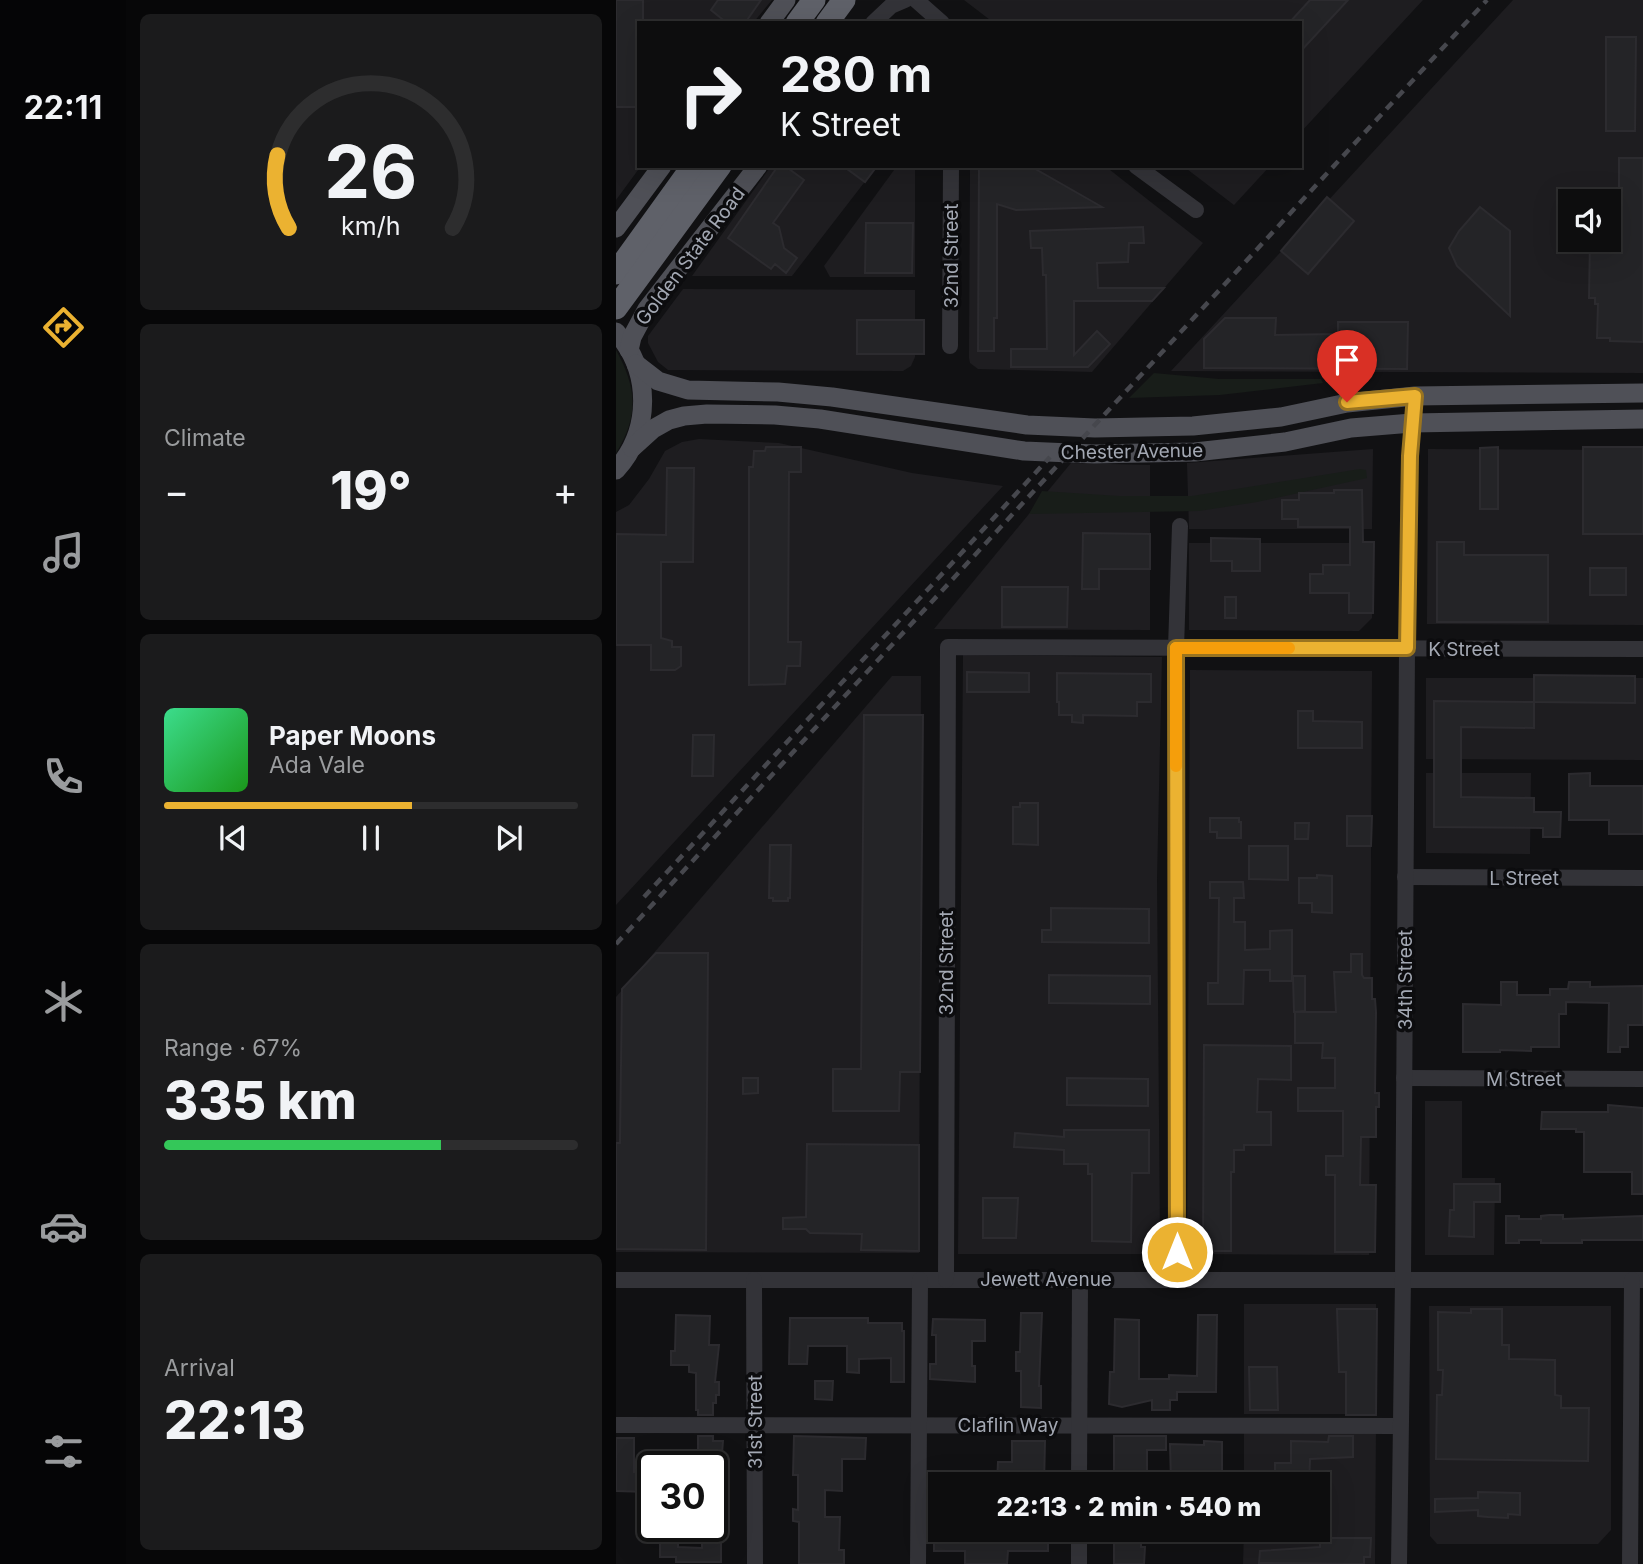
<!DOCTYPE html>
<meta charset="utf-8">
<style>
:root{--surface:#0d0d0e;--page:#1b1b1c;--text:#f1f3f6;--muted:#9a9c9e;--line:#2d2d2e;--accent:#ebb231}
body{margin:0;font-family:Inter,sans-serif;background:var(--page);color:var(--text);height:100vh;display:flex;flex-direction:column;font-size:26px;white-space:nowrap}
*{box-sizing:border-box;margin:0}
p{font-size:23px;color:var(--muted)}
.icon{flex:none;width:38px;height:38px;fill:none;stroke:currentColor;stroke-width:2;stroke-linecap:round;stroke-linejoin:round}
.map{position:relative;flex:1;overflow:hidden}
.details{display:flex;flex-direction:column;gap:14px;padding:14px;background:#070708;width:490px}
.details>*{flex:none}
.top-card{position:absolute;left:21px;top:21px;width:665px;height:147px;border-radius:0px;box-shadow:0 7px 28px #0002,0 0 0 2px var(--line);background:#0d0d0e;color:var(--text);overflow:hidden}
.fabs{position:absolute;left:942px;top:189px;display:grid;gap:14px}
.fabs a{display:grid;place-items:center;width:63px;height:63px;border-radius:0px;background:var(--surface);box-shadow:0 7px 28px #0002,0 0 0 2px var(--line);font-size:35px}
.speed{position:absolute;left:21px;top:1451px;display:flex;gap:14px;font-size:35px;font-weight:700;text-align:center}
.speed>*{display:grid;place-content:center;width:91px;height:91px;border-radius:50%;background:var(--surface);box-shadow:0 7px 28px #0002,0 0 0 2px var(--line);line-height:1}
.speed .limit{border:4px solid #111;border-radius:10px;background:#fff;color:#111}
.pin{position:absolute;display:grid;place-items:center;width:60px;height:60px;color:#fff;margin:-72px -30px;border-radius:50% 50% 50% 0;rotate:-45deg;box-shadow:0 0 7px #0007}
.pin .icon{rotate:45deg}
.me{position:absolute;width:77px;margin:-38px;rotate:0deg;stroke-linejoin:round;filter:drop-shadow(0 0 5px #0008)}
.turn{display:flex;align-items:center;gap:24px;height:147px;padding:0 28px;font-size:32px}
.turn .icon{width:91px;height:91px;stroke-width:2.5}
.turn b{display:block;font-size:49px;line-height:60px}
.big{font-size:52px;font-weight:800;line-height:1.1}
.details .card{flex:1;display:flex;flex-direction:column;justify-content:center;gap:10px;min-width:0;padding:0 24px;border-radius:10px;background:var(--page)}
.details .dial{align-items:center;gap:0}
.dial svg{height:182px;overflow:visible;fill:none;stroke:var(--line);stroke-width:7;stroke-linecap:round;text-anchor:middle}
.dial text{fill:var(--text);stroke:none}
.song{display:flex;align-items:center;gap:21px}
.cover{width:84px;height:84px;border-radius:10px;background:linear-gradient(135deg,hsl(150 70% 55%),hsl(120 70% 35%))}
.played{height:7px;border-radius:4px;background:linear-gradient(90deg,var(--accent) 60%,var(--line) 60%)}
.keys{display:flex;justify-content:space-around;direction:ltr}
.heat{display:flex;justify-content:space-between;align-items:center;font-size:38px;direction:ltr}
.charge{height:10px;border-radius:5px;background:linear-gradient(90deg,#34c759 67%,var(--line) 0)}
.trip{position:absolute;left:312px;top:1472px;width:402px;height:70px;border-radius:0px;background:var(--surface);box-shadow:0 7px 28px #0002,0 0 0 2px var(--line);font-weight:800;line-height:70px;text-align:center}
main{display:flex;flex:1;min-height:0}
.menu{display:flex;flex-direction:column;width:126px;justify-content:space-around;align-items:center;background:#050506;color:var(--muted)}
.menu .icon{width:49px;height:49px}
.menu .active{color:var(--accent)}
.menu b{font-size:32px;color:var(--text)}
.map>svg:first-child{display:block}
</style>
<main>
<nav class="menu">
<b>22:11</b>
<svg class="icon active" aria-label="directions" viewBox="0 0 24 24"><path d="M12 3l9 9-9 9-9-9zM9 14v-3h6M13 9l2 2-2 2"/></svg>
<svg class="icon" aria-label="music" viewBox="0 0 24 24"><path d="M9 18V5l10-2v13"/><circle cx="6" cy="18" r="3"/><circle cx="16" cy="16" r="3"/></svg>
<svg class="icon" aria-label="phone" viewBox="0 0 24 24"><path d="M5 4h4l2 5-3 2q2 4 5 5l2-3 5 2v4C11 20 4 13 5 4z"/></svg>
<svg class="icon" aria-label="climate" viewBox="0 0 24 24"><path d="M12 3v18M4 7l16 10M4 17L20 7"/></svg>
<svg class="icon" aria-label="car" viewBox="0 0 24 24"><path d="M5 17H2v-5l4-1 3-4h7l3 4 3 1v5h-3M9 17h6M6 11h13"/><circle cx="7" cy="17" r="2"/><circle cx="17" cy="17" r="2"/></svg>
<svg class="icon" aria-label="filters" viewBox="0 0 24 24"><path d="M4 7h16M4 17h16"/><circle cx="9" cy="7" r="2"/><circle cx="15" cy="17" r="2"/></svg>
</nav>
<section class="details">
<div class="card dial"><svg viewBox="0 0 100 80">
<path d="M14 69A42 42 0 1 1 86 69"/>
<path d="M14 69A42 42 0 0 1 9 37" stroke="#ebb231"/>
<text x="50" y="56" font-size="32" font-weight="700">26</text>
<text x="50" y="72" font-size="11">km/h</text>
</svg></div>
<div class="card"><p>Climate</p>
<div class="heat"><a>−</a><b class="big">19°</b><a>+</a></div>
</div>
<div class="card">
<div class="song"><i class="cover"></i><div><b>Paper Moons</b><p>Ada Vale</p></div></div>
<div class="played"></div>
<div class="keys"><svg class="icon" aria-label="previous" viewBox="0 0 24 24"><path d="M18 5L8 12l10 7zM5 5v14"/></svg><svg class="icon" aria-label="pause" viewBox="0 0 24 24"><path d="M8 5v14M16 5v14"/></svg><svg class="icon" aria-label="next" viewBox="0 0 24 24"><path d="M6 5l10 7-10 7zM19 5v14"/></svg></div>
</div>
<div class="card"><p>Range · 67%</p><b class="big">335 km</b><div class="charge"></div></div>
<div class="card"><p>Arrival</p><b class="big">22:13</b></div>
</section>
<div class="map">
<svg width="1027" height="1564" viewBox="0 0 1027 1564">
<rect width="100%" height="100%" fill="#111113"/>
<!-- built -->
<g fill="#1e1d20" fill-rule="evenodd">
<path d="M0,0H156L137,23H23V166H25L0,200Z"/>
<path d="M348,0H807L684,133V23H378Z"/>
<path d="M897,0H1027V373L555,371ZM954,201H992V240H954Z"/>
<path d="M155,166H261L176,276H76Z"/>
<path d="M281,166H299V277H214L208,266Z"/>
<path d="M354,166H489L587,243L476,372L362,369L354,363L353,358Z"/>
<path d="M567,166H654L618,205Z"/>
<path d="M67,289L299,290V357L295,366L287,371L52,370L42,362L32,343V336Z"/>
<path d="M83,439L163,443L296,473L387,486L0,905V512L13,505L33,479L49,451L66,442Z"/>
<path d="M757,449L756,529H573L571,463Z"/>
<path d="M812,449L1027,450V625L811,624Z"/>
<path d="M455,463L534,465V630L318,629Z"/>
<path d="M573,543H756V618L743,631L573,630Z"/>
<path d="M347,655L546,657L541,879L544,1239L532,1254H342Z"/>
<path d="M574,670L756,671L753,1255L571,1254Z"/>
<path d="M276,676H305L303,1253L0,1252V997Z"/>
<path d="M810,678H1027V760L810,759Z"/>
<path d="M810,773H915L914,854L810,853Z"/>
<path d="M809,1101H846V1178H879L878,1255H809Z"/>
<rect x="628" y="1304" width="132" height="110"/>
<path d="M813,1306H995V1530L982,1544H821L814,1536Z"/>
<path d="M628,1427H760L759,1564H627L628,1530H702V1484H628Z"/>
</g>
<!-- green -->
<g fill="#181d19">
<path d="M0,350C21,388 23,416 0,453Z"/>
<path d="M538,373L603,379H705L707,383L604,395L513,398Z"/>
<path d="M744,469L750,470L751,478L641,502L583,511L413,514L426,491L503,496H576Z"/>
</g>
<!-- building -->
<g fill="#242427" stroke="#2c2b2f" stroke-width="2">
<path d="M0,0H27V23H23V107H0Z"/>
<path d="M102,0H145L129,23H111L95,10Z"/>
<path d="M694,0H732L684,52V23H673Z"/>
<path d="M990,37H1020L1019,131H990Z"/>
<path d="M1003,158H1027V342L994,341V338H981L982,304H979V298H973L974,240H992V210H1003Z"/>
<path d="M162,166H169L188,180L157,223L163,227L168,248L181,258L170,273L159,264L155,269L112,238Z"/>
<path d="M227,166H261L249,182Z"/>
<path d="M363,166H414L486,207L400,210L381,204V318H378V351H362Z"/>
<path d="M711,197L738,221L692,274L665,251Z"/>
<path d="M864,207L894,231V316L841,266L833,248L843,231Z"/>
<path d="M250,223H297L296,273H249Z"/>
<path d="M527,227L528,243H513L512,262L481,263L482,288H548L536,301H458V355L481,331L494,344L472,367H395V349H431L430,275H427L426,248H415L414,231Z"/>
<path d="M609,318H660L659,335L722,334V322H792L791,369L588,368V339Z"/>
<rect x="241" y="320" width="67" height="34"/>
<path d="M150,447H185V472H173L172,642H185L184,666H171L169,684L133,685V467H137L138,451H149Z"/>
<path d="M882,447V509H864V448Z"/>
<rect x="967" y="447" width="60" height="87"/>
<path d="M51,468H78L77,562H45V638L56,641V647H65V666L59,670H35V645H0V534L50,535Z"/>
<path d="M718,490H746L747,542H758L757,613H733V593H694V574H707V565H734V527H682V519H666V500H683V493H718Z"/>
<path d="M467,533L534,534V569H483V589H466Z"/>
<path d="M595,538L644,539V571H616V561H595Z"/>
<path d="M821,542H848V555H932V622H821Z"/>
<rect x="974" y="568" width="36" height="27"/>
<path d="M386,587H452L451,627H386Z"/>
<rect x="609" y="597" width="11" height="21"/>
<path d="M351,672L413,673V692H351Z"/>
<path d="M441,673L535,674V702H521V716L467,715V723L456,722V715H443V702H441Z"/>
<path d="M918,675L1019,676V703L918,702Z"/>
<path d="M818,701L918,702V728L845,727V797L918,798V812H945L944,837H927V828L818,827Z"/>
<path d="M682,711H697V721L746,722V748H682Z"/>
<path d="M248,715H307L304,1072H284L283,1111H217V1069H245Z"/>
<path d="M77,735H98L97,776H76Z"/>
<path d="M974,773V786H1027V834H993V820H953V774Z"/>
<path d="M404,803H422V845L397,844V807H404Z"/>
<path d="M731,816H756L755,846H731Z"/>
<path d="M594,818H623V822H625V838H601V832H594Z"/>
<path d="M679,823H693L692,839H679Z"/>
<path d="M154,845H175L174,898H172V901H157V898H153Z"/>
<path d="M633,846H672V880L633,879Z"/>
<path d="M701,875L716,876V913L696,912V903H683V878H701Z"/>
<path d="M594,882H627L628,898H618V922H629V950L654,949V931L676,930V981H654V970H628L627,1004H592V983H602L603,898H594Z"/>
<path d="M435,908L533,909V943L426,942V930H435Z"/>
<path d="M40,953H92L90,1250L0,1249V1143H4L6,989Z"/>
<path d="M735,954H746V975L748,978H756V999H759L760,1012L759,1093H763V1107H760V1137H745L744,1185H760L759,1252H719V1175H710V1156H727V1111H682V1088H719V1058H706L707,1043H679V1012H720L718,972H735Z"/>
<path d="M433,975L534,976V1004L433,1003Z"/>
<path d="M677,976H689V1011L678,1012Z"/>
<path d="M885,982H901V995H934V989H952L953,982H974V987L1027,986V1025H1012V1047H1004V1052H992L993,1003L950,1002V1014H943V1047H915V1051L884,1050V1052H847V1004L885,1005Z"/>
<path d="M588,1045L675,1046V1080L642,1079L641,1112H655V1145H628V1150H618V1172H615V1251H587Z"/>
<path d="M127,1078H142V1093L127,1094Z"/>
<path d="M451,1078L532,1079V1106L451,1105Z"/>
<path d="M992,1105L1027,1108V1194H1016V1172H968V1132H960V1129H925L926,1112H992Z"/>
<path d="M448,1130H533V1173H516L515,1242L476,1241V1174H472V1164H448V1150L398,1147L399,1133L448,1137Z"/>
<path d="M191,1144L303,1145V1251L245,1250L246,1234L194,1233L190,1229H167V1218L190,1217Z"/>
<path d="M838,1184H884V1202H858V1237L833,1236L834,1210H838Z"/>
<path d="M367,1198H402L400,1238H367Z"/>
<path d="M933,1215H947V1219L1027,1216V1240H966V1243H925V1240H903V1243H890V1216H903V1219H925V1216Z"/>
<path d="M721,1309H761L760,1415H730V1372H723Z"/>
<path d="M855,1309H886V1345H893V1359L939,1360V1395L945,1396V1408H973L972,1461L820,1459L821,1395H826L827,1370H822V1312L855,1313Z"/>
<path d="M405,1313H426L423,1386H425V1408L405,1407V1371H400V1352H404Z"/>
<path d="M60,1315L94,1316L93,1345H103L99,1382H103V1395H100V1403H97V1415H82V1410H80V1373L73,1372V1365H55V1351H59Z"/>
<path d="M582,1315H601L600,1392H561V1400H554V1410H536V1400L506,1407L493,1404L494,1372H498L499,1319L523,1320V1379H553V1375L581,1376Z"/>
<path d="M174,1318H252V1323H286V1331H288V1382H275V1358L243,1359V1373L231,1372V1346H192L191,1364H173Z"/>
<path d="M317,1319L369,1320V1341H356V1366H359V1382L314,1379V1364H320V1335H316Z"/>
<path d="M633,1367H661L662,1410H634Z"/>
<path d="M199,1381H217L216,1400L199,1399Z"/>
<path d="M82,1436H97V1441H107L105,1466H82Z"/>
<path d="M178,1436L250,1438L249,1459H226V1491L209,1490V1517H224L223,1550H228V1564H183V1522L177,1521V1509L182,1510V1475H177Z"/>
<path d="M498,1436H550V1450H531V1484H498Z"/>
<path d="M713,1436H737V1457L694,1459L693,1484H659V1463H675V1441L712,1442Z"/>
<path d="M0,1438H18V1472H32V1492L0,1491Z"/>
<path d="M396,1441H429L428,1484H415V1477L393,1476V1484H381L382,1462H396Z"/>
<path d="M588,1441L606,1442V1472H615V1484L555,1481L554,1444L588,1445Z"/>
<path d="M862,1492L904,1493V1515L892,1514V1518L872,1517L862,1516V1510L819,1512V1499L862,1498Z"/>
<path d="M44,1526H62V1547L86,1548V1532H105V1562H60V1557H44Z"/>
<path d="M318,1530H432V1551H392L391,1564H349V1551H318Z"/>
<path d="M498,1530H525V1547H529L528,1564H498Z"/>
<path d="M704,1538H755L754,1557H748V1564L643,1563L644,1551L704,1547Z"/>
</g>
<g fill="none" stroke-linecap="round" stroke-linejoin="round">
<!-- minor -->
<g stroke="#333338" stroke-width="16">
<path d="M300,0L326,23"/>
<path d="M257,23L275,6L289,0"/>
<path d="M520,166L580,210"/>
<path d="M334,346L335,166"/>
<path d="M789,877L1027,878"/>
<path d="M788,1078L1027,1079"/>
<path d="M561,1279L560,648L564,526"/>
<path d="M0,1280H1027"/>
<path d="M138,1280L139,1564"/>
<path d="M330,1280L332,647L1027,649"/>
<path d="M0,1425L784,1426"/>
<path d="M463,1484L464,1280"/>
<path d="M302,1564L304,1280"/>
<path d="M463,1564V1530"/>
<path d="M783,1564L787,1279L791,648L794,456L799,396"/>
<path d="M1014,1564L1016,1280"/>
</g>
<!-- major -->
<g stroke="#4f5057" stroke-width="19">
<path d="M153,23L170,0"/>
<path d="M0,228L46,166"/>
<path d="M0,332C36,372 35,431 0,470"/>
<path d="M13,350L16,337L31,309L142,166"/>
<path d="M20,364L42,381L72,390L162,392L216,397L411,425L479,428L577,426L665,417L731,403L799,396L1027,393"/>
<path d="M16,448L37,429L53,420L68,416L91,414L159,415L204,419L408,451L478,454L579,452L669,442L735,428L796,423L1027,419"/>
</g>
<!-- highway -->
<g stroke="#5f6169" stroke-width="23">
<path d="M181,23L198,0"/>
<path d="M211,23L228,0"/>
<path d="M0,273L77,166"/>
<path d="M0,308L104,166"/>
</g>
<!-- rail -->
<g stroke="#46474d" stroke-width="4.5" stroke-dasharray="9 7" stroke-linecap="butt">
<path d="M28,897L434,457"/>
<path d="M0,944L871,0"/>
</g>
</g>
<g fill="none" stroke-linecap="round" stroke-linejoin="round">
<!-- route casing -->
<g stroke="#997420" stroke-width="18">
<path id="route" d="M561,1252L560,648H791L794,456L799,396L731,402"/>
</g>
<!-- route -->
<use href="#route" stroke="#ebb231" stroke-width="12"/>
<!-- slow -->
<path stroke="#f59e0b" stroke-width="12" d="M560,766V648H673"/>
</g>
<g text-anchor="middle" stroke-width="7" stroke-linejoin="round" paint-order="stroke">
<!-- street labels -->
<g font-size="19" fill="#a3a8b3" stroke="#0c0c0e">
<text transform="translate(74 256) rotate(-53)" y="7">Golden State Road</text>
<text transform="translate(335 256) rotate(-90)" y="7">32nd Street</text>
<text transform="translate(516 451) rotate(-1)" y="7">Chester Avenue</text>
<text x="848" y="656">K Street</text>
<text x="908" y="885">L Street</text>
<text transform="translate(330 963) rotate(-90)" y="7">32nd Street</text>
<text transform="translate(789 980) rotate(-90)" y="7">34th Street</text>
<text x="908" y="1086">M Street</text>
<text x="430" y="1286">Jewett Avenue</text>
<text transform="translate(139 1422) rotate(-90)" y="7">31st Street</text>
<text x="392" y="1432">Claflin Way</text>
</g>
</g>
</svg>
<div class="fabs">
<a><svg class="icon" aria-label="sound" viewBox="0 0 24 24"><path d="M4 9h4l5-4v14l-5-4H4zM17 9q2 3 0 6"/></svg></a>
</div>
<div class="speed"><div class="limit">30</div></div>
<div class="pin" style="left:731px;top:402px;background:#d93025"><svg class="icon" aria-label="arrive" viewBox="0 0 24 24"><path d="M6 21V4h12l-3 4 3 4H6"/></svg></div>
<svg class="me" style="left:561px;top:1252px" viewBox="-20 -20 40 40"><circle r="17" fill="#ebb231" stroke="#fff" stroke-width="3"/><path d="M0-11L8 9 0 5-8 9z" fill="#fff"/></svg>
<div class="trip">22:13 · 2 min · 540 m</div>
<div class="top-card">
<div class="turn"><svg class="icon" aria-label="right" viewBox="0 0 24 24"><path d="M7 20v-9h11M14 6l5 5-5 5"/></svg><div><b>280 m</b>K Street</div></div>
</div>
</div>
</main>
